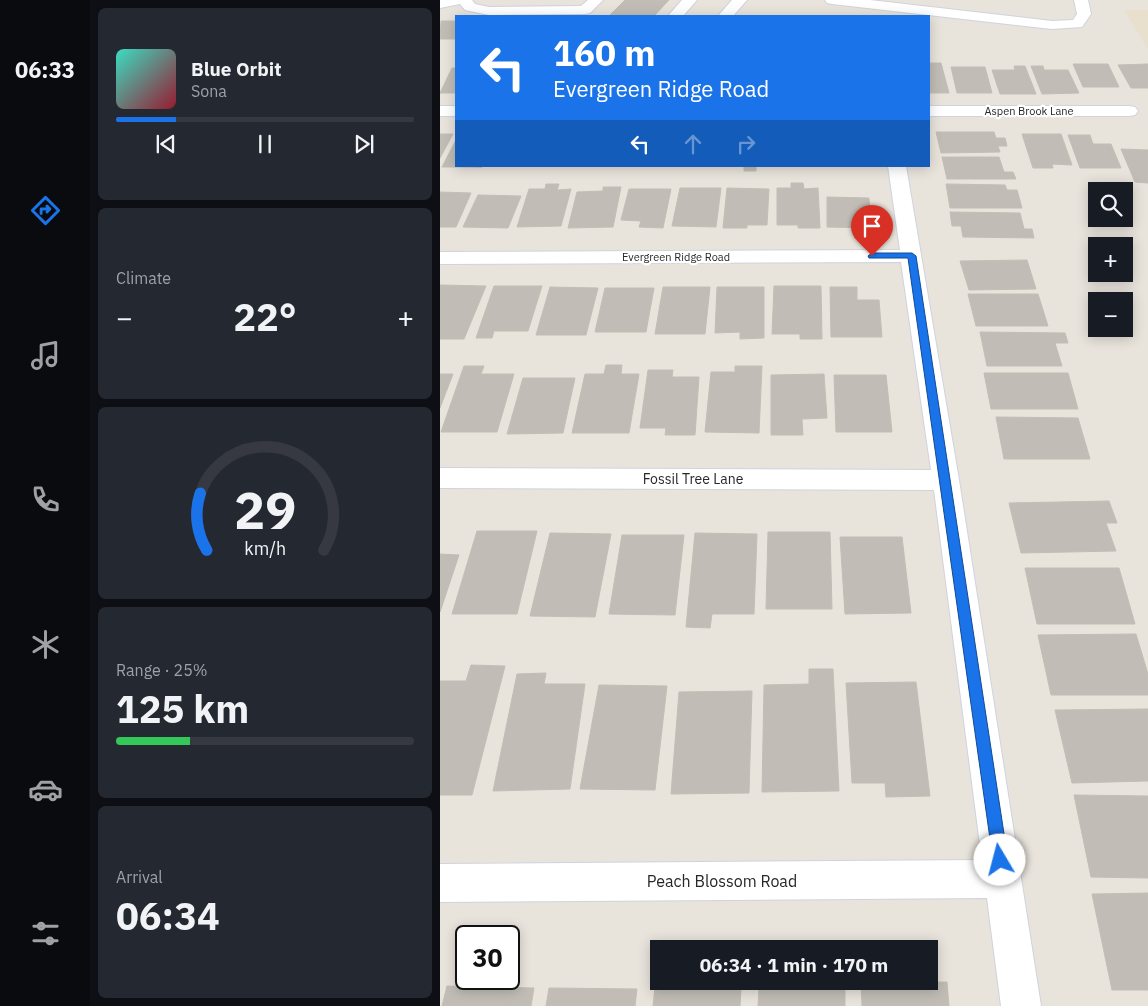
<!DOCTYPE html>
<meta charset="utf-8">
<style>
:root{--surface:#171b24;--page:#242831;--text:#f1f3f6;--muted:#9ea1a6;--line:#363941;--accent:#1a73e8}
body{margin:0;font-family:"IBM Plex Sans",sans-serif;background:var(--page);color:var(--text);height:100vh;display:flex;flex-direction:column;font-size:19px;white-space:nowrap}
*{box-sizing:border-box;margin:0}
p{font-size:16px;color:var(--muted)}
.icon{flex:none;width:28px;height:28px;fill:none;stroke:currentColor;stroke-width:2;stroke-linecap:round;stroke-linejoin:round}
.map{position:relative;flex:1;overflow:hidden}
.panel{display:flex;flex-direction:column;gap:8px;padding:8px;background:#0d0f14;width:350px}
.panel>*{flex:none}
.banner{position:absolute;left:15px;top:15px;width:475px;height:152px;border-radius:0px;box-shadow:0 2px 12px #0003;background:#1a73e8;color:#fff;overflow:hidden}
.buttons{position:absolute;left:648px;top:182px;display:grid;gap:10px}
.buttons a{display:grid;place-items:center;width:45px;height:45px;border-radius:0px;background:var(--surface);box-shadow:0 2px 12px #0003;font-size:25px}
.speed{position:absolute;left:15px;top:925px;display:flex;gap:10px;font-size:25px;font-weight:700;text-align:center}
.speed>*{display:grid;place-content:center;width:65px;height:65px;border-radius:50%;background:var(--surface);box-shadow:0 2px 12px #0003;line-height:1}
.speed .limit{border:2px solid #111;border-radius:8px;background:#fff;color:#111}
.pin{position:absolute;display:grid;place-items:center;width:42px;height:42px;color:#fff;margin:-51px -21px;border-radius:50% 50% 50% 0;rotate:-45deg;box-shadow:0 0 5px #0007}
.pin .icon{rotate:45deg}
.me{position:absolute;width:55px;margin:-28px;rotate:352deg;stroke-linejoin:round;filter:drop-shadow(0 0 4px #0008)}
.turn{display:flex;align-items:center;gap:18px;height:105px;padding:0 15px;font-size:22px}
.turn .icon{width:65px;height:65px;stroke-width:2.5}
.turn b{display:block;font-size:35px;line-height:42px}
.lanes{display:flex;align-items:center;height:48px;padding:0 15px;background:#0003;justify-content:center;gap:25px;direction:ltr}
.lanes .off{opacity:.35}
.big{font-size:38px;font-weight:700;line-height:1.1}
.panel .widget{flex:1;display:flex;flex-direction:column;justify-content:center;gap:8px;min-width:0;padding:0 18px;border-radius:8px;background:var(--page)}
.panel .dial{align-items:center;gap:0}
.dial svg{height:130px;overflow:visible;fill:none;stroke:var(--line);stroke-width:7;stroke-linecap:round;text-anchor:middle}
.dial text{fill:var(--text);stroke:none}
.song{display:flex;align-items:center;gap:15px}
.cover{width:60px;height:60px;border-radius:8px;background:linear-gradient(135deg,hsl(170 70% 55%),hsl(350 70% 35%))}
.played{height:5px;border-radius:2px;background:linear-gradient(90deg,var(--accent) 20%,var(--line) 20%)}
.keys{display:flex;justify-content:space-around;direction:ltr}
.heat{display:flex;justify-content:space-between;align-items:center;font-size:28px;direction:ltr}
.charge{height:8px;border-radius:4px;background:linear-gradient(90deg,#34c759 25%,var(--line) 0)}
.trip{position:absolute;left:210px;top:940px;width:288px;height:50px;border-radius:0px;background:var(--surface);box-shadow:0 2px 12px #0003;font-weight:700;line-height:50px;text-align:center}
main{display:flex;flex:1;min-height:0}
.menu{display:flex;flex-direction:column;width:90px;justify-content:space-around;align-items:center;background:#090b0e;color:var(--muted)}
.menu .icon{width:35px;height:35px}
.menu .selected{color:var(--accent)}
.menu b{font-size:22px;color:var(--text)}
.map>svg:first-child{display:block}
</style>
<main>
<nav class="menu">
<b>06:33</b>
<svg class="icon selected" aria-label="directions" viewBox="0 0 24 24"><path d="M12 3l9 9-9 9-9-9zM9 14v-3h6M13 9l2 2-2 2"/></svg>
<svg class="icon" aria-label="music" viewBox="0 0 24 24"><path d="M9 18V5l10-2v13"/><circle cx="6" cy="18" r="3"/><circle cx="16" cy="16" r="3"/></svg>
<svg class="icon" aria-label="phone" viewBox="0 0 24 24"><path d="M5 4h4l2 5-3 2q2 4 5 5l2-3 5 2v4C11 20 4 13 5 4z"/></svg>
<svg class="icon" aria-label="climate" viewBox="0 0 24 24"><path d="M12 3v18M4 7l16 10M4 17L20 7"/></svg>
<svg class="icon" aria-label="car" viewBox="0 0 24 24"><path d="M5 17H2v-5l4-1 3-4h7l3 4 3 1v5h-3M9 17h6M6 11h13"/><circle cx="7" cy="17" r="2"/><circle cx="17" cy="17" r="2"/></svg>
<svg class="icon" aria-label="filters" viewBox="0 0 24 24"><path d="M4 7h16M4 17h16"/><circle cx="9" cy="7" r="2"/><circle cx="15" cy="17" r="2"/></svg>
</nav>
<section class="panel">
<div class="widget">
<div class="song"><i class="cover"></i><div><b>Blue Orbit</b><p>Sona</p></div></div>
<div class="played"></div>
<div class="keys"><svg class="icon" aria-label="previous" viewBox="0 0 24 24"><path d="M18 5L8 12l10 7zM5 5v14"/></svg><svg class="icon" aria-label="pause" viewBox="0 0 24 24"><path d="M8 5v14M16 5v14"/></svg><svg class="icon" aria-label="next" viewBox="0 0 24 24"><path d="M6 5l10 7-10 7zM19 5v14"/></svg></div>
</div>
<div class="widget"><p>Climate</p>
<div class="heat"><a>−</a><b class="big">22°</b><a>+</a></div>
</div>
<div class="widget dial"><svg viewBox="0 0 100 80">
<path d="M14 69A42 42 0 1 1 86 69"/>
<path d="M14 69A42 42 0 0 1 10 34" stroke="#1a73e8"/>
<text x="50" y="56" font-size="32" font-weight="700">29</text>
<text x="50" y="72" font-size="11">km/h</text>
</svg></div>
<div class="widget"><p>Range · 25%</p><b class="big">125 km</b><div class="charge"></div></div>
<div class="widget"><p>Arrival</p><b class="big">06:34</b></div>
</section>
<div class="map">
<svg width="708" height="1006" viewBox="0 0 708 1006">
<rect width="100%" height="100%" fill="#e8e3db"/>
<!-- education -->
<path fill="#e8e0cc" d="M684,10H708V49Z"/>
<!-- building -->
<g fill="#c1bdb6" stroke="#c3beb5">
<path d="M185,0H229L214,16H169Z"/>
<path d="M1,21H16V39H0Z"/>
<path d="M489,63H501L509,93H489Z"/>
<path d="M633,64H668L679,87H643Z"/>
<path d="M708,64V88H691L678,65Z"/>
<path d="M574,66H585L596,94H560L552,70H575Z"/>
<path d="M591,66H603L604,70H628L639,93L602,94Z"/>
<path d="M511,67H545L552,93H517Z"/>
<path d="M12,68H16V93H0Z"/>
<path d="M496,132H554L556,138H565L567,146H558L560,152L501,153Z"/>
<path d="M0,134H13L0,158Z"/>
<path d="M582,134H621L632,165L612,164L613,168H593Z"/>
<path d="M628,135H650L653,144H671L681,168H640Z"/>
<path d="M16,140V166L42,167H2Z"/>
<path d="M681,149L708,150V183L695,182Z"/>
<path d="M502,157H559L564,172H573L576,179H507Z"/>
<path d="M304,166H331H316V171H304Z"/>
<path d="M351,183H363L364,189L378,188L380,228H358V225H337V188H351Z"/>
<path d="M106,184H119L117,190L131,189L121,226L77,227L89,189H105Z"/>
<path d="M506,184L565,185L567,190H577L582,208H510Z"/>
<path d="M163,187H181L173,227L128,228L137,192L163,191Z"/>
<path d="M240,188H281L276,227L232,226Z"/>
<path d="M287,188L329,189L327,225H307V228H283Z"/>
<path d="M189,189H231L223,228L199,227L201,221L181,220Z"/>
<path d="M0,192L31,193L16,227H0Z"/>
<path d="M38,195L81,196L68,228L23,227Z"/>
<path d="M387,197L429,198L431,228L387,227Z"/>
<path d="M510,212L580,213L584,229H592L594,238L523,237L521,226H512Z"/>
<path d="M587,260L596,289L529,290L520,261Z"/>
<path d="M0,285L46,286L24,339H0Z"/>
<path d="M54,286H102L88,331H54L52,338H36Z"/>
<path d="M334,286H381L382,339H360V334H332Z"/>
<path d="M110,287L158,288L146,335H96Z"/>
<path d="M223,287H270L265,334H215Z"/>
<path d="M277,287H324V338L300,339V332L275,333Z"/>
<path d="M390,287H417V300H439L442,337H391Z"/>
<path d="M165,288H214L206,332H155Z"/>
<path d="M528,294H598L608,326H536Z"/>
<path d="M540,332L625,333L628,343H615L622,366H547Z"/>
<path d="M166,365H182L181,374H199L189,433H132L145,374H164Z"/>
<path d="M24,366H44L41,374H74L57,432H1Z"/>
<path d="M295,366H322L319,433L265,432L271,372H295Z"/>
<path d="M208,370H233L232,377H259L255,435H225L226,428H200Z"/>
<path d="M544,373H628L638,409H551Z"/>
<path d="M0,374H13L0,408Z"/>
<path d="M384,374L387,418L362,419L363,435H331V375Z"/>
<path d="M394,375H446L452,432H396Z"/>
<path d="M83,378H135L123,433L67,434Z"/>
<path d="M556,417L638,418L650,459H564Z"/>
<path d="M669,501L677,523H666L676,551L581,553L569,503Z"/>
<path d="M37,531H97L77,614H12Z"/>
<path d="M328,532H390L392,609H326Z"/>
<path d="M110,533L171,534L155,617L90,616Z"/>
<path d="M255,533L317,534L314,614H272L270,628L246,627Z"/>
<path d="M182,535H244L235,615L169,614Z"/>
<path d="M400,537H462L471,613L405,614Z"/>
<path d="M0,554L19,555L0,612Z"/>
<path d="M585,568H679L695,624H597Z"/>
<path d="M696,634L708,674V695H611L598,635Z"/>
<path d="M31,665L65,666L32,795H0V681H26Z"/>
<path d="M369,669H393L399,791L322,792L324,685L369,684Z"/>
<path d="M106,673L104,684H145L130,789L53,791L77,674Z"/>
<path d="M476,682L490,796L446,797L445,783H412L406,683Z"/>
<path d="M159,685L227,686L215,790L140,789Z"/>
<path d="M312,691L309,793L231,794L239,692Z"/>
<path d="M708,709V781L632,783L615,710Z"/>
<path d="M634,795L708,796V878L651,877Z"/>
<path d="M708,893V990H672L652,894Z"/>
<path d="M507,982L509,1006H422L421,983Z"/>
<path d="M7,986L94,988L91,1006H2Z"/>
<path d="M215,987L301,989L300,1006H213Z"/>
<path d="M109,988L197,989L195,1006H106Z"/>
<path d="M319,989H405V1006H318Z"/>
</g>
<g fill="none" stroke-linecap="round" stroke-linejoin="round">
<!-- minor casing -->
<g stroke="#d0d3df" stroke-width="2">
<g id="minor">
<path d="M0,0H32L35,4L49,7L141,6L148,0H163L150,13L145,14L49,15L25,10L20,4L0,8Z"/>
<path d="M242,0H257L243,16H228Z"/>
<path d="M292,0H307L293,16H278Z"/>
<path d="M385,0H430L612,21L633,20L637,14L634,0H648L651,14L642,27L612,29L392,4L387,3Z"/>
<rect x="0" y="106" width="16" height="10"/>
<path d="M489,106H689L695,107L698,111L695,115L689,116H489Z"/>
<path d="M448,166H466L519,480L601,1006H561L547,898L0,902V864L542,860L494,490L0,488V468L491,470L461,262L0,264V252L460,250Z"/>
</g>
</g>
<!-- minor -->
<use href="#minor" fill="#fff" fill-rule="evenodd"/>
</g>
<!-- route -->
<path fill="#1a73e8" stroke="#114b97" d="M432,253H472L476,256L568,860L566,865L560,868L555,865L553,860L468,258H429L428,256Z"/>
<g text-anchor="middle" stroke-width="4.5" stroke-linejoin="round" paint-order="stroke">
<!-- far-street labels -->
<g font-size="11" fill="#272727" stroke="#fff">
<text x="589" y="115">Aspen Brook Lane</text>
<text x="236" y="261">Evergreen Ridge Road</text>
</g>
<!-- street labels -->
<g font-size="14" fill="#272727" stroke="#fff">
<text x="253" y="484">Fossil Tree Lane</text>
</g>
<!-- near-street labels -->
<g font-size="16" fill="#272727" stroke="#fff">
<text x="282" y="887">Peach Blossom Road</text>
</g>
</g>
</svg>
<div class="buttons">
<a><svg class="icon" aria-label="search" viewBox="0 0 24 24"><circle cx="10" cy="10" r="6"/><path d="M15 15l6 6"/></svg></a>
<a>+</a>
<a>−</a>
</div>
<div class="speed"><div class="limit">30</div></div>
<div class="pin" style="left:432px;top:256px;background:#d93025"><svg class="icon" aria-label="arrive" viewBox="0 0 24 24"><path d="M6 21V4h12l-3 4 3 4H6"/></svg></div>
<svg class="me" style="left:560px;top:860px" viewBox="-20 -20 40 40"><circle r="19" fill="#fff"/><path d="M0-13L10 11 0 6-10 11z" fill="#1a73e8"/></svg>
<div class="trip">06:34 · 1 min · 170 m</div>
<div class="banner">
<div class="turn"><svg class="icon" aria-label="left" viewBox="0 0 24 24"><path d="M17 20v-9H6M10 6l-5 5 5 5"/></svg><div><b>160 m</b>Evergreen Ridge Road</div></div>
<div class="lanes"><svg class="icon" aria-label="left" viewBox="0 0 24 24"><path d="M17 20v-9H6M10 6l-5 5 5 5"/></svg><svg class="icon off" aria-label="ahead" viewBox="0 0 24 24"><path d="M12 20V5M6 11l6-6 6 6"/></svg><svg class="icon off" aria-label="right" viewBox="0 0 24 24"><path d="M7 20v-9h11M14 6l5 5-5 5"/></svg></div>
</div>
</div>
</main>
